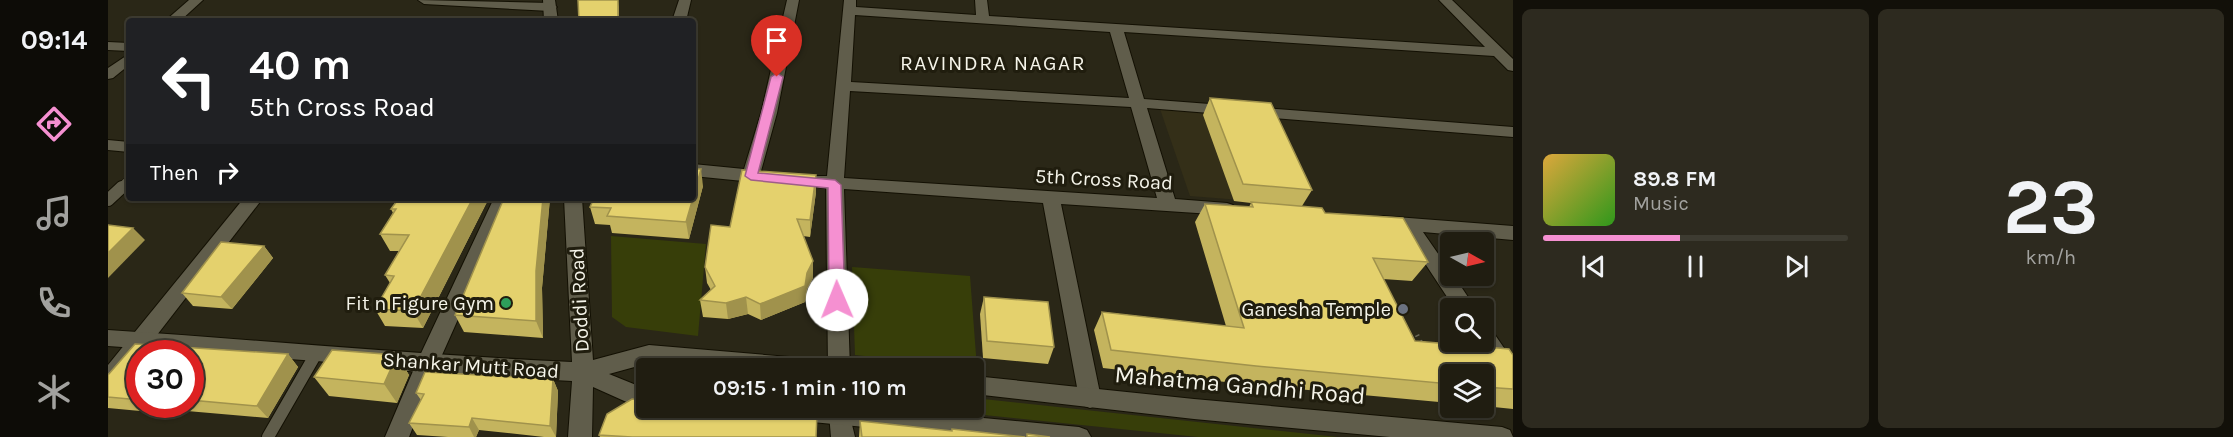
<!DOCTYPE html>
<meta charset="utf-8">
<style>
:root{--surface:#201d11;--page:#2d2a1f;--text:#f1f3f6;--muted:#a2a29f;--line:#3d3b31;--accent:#f590d1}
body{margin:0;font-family:Karla,sans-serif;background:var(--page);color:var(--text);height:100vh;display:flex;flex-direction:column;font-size:22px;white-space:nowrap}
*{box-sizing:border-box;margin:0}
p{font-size:20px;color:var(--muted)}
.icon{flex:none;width:33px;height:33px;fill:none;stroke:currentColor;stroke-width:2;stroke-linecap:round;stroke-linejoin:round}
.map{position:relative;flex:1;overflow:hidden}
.details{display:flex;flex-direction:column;gap:9px;padding:9px;background:#121009;width:720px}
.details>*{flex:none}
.banner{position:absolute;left:18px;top:18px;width:570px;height:183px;border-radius:6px;box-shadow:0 2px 4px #0004,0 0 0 2px var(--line);background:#202124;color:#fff;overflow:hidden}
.needle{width:39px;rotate:98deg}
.fabs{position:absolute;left:1332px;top:232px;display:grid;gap:12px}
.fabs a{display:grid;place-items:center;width:54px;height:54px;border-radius:6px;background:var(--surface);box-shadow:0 2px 4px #0004,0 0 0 2px var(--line);font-size:30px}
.speed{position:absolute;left:18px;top:340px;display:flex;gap:12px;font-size:30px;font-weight:700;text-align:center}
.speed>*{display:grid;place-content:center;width:78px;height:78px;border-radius:50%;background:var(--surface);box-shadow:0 2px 4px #0004,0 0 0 2px var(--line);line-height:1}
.speed .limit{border:9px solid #d22;background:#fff;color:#111}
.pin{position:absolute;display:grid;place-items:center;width:51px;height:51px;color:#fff;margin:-62px -26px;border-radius:50% 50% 50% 0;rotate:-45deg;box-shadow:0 0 6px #0007}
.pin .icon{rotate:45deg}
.me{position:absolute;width:66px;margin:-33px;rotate:359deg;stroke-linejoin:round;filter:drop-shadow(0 0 4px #0008)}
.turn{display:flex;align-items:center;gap:21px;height:126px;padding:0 24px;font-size:27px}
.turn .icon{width:78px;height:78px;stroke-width:2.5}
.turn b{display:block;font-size:42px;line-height:51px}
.then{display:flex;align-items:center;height:57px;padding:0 24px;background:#0003;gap:12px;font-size:22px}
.details .widget{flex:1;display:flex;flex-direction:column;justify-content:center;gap:9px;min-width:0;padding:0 21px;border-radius:9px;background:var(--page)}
.details .dial{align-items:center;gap:0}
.dial b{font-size:78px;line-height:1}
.song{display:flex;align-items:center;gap:18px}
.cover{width:72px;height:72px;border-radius:9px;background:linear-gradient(135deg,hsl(40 70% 55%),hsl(110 70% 35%))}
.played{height:6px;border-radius:3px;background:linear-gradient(90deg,var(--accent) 45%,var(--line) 45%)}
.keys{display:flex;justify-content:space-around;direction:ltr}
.details .tiles{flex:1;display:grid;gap:9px;grid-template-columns:repeat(2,1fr)}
.trip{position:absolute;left:528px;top:358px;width:348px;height:60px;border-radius:6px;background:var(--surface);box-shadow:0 2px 4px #0004,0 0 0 2px var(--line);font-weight:600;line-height:60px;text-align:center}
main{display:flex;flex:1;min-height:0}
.tabs{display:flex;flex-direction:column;width:108px;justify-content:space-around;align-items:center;background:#0d0c07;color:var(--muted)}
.tabs .icon{width:42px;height:42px}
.tabs .selected{color:var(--accent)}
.tabs b{font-size:27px;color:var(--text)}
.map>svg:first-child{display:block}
</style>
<main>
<nav class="tabs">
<b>09:14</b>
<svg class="icon selected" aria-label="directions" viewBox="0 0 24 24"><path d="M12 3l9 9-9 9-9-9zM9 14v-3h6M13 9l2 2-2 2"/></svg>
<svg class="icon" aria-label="music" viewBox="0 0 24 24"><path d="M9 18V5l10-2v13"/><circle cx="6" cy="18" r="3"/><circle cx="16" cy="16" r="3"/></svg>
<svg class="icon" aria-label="phone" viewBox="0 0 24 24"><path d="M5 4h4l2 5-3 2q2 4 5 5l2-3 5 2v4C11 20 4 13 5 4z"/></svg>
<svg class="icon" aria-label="climate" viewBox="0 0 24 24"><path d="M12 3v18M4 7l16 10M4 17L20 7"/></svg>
</nav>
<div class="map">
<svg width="1405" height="437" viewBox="0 0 1405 437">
<rect width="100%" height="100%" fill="#2a2717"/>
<!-- built -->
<path fill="#342f18" d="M1052,109L1157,117L1196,205L1082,196Z"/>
<!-- green -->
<g fill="#373e09">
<path d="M503,236L598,244L590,336L518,327L504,317Z"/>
<path d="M744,267L862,276L869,368L747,355Z"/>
<path d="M866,398L1230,437H1090L808,408H866Z"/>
</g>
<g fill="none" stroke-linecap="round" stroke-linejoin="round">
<!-- service-far1 casing -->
<g stroke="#131003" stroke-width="10">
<path id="service-far1" d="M13,188L21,180"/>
</g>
<!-- service casing -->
<g stroke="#131003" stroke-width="14">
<g id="service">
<path d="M0,200L14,187"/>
<path d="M160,437L209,352"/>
</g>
</g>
<!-- minor casing -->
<g stroke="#131003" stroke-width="2">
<g id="minor">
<path d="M81,0H95L72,21H57Z"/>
<path d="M310,0L442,3L449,7L442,11L316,4Z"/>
<path d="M571,0H583L578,21H564Z"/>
<path d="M679,0H691L669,113L653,171L661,173L664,177L661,181L655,183L585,176V164L636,169L653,113Z"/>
<path d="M736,0H748V7L868,15L867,0H879L881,16L1377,47L1331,0H1344L1405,59V71L1400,70L1386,56L1016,32L1036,99L1405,127V137L1039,108L1067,199L1119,203L1125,205L1128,209L1125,213L1119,215L953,204L993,398L990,405L982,408L974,405L971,398L935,203L736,189L742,369H720L718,188L680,184L677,180L680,176H719ZM747,15L1002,32L1021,98L743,82ZM742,91L1023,107L1049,198L736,178Z"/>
<path d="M0,42L21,43V51L0,50Z"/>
<path d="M21,54V65L5,78L0,79V68Z"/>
<path d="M0,140L21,142V152L0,150Z"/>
<path d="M136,198H155L8,388L0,390V365Z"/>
<path d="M386,198H404L330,364L301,437H277L308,364Z"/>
<path d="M1275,216L1405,226V240L1315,232L1342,271V276H1346L1368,309H1347L1295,230L1269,227L1266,222L1269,217Z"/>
<path d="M1376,327L1383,329L1405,361V388L1397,386L1369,342H1376Z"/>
<path d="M724,408H740L747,437H723L721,414Z"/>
</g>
</g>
<!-- tertiary casing -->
<g stroke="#131003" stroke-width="2">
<g id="tertiary">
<path d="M435,0H447L450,21H436Z"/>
<path d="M456,198H474L485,360L541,345L717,360L725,363L728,369H613L541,363L501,374L538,389V407L523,404L485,387L484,437H460L464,381L319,373L209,361L0,346V330C155,340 309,355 464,362Z"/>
<path d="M866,376L1086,399L1394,427L1402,430L1405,437H1282L1086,419L866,394Z"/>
<path d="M651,408H769L971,427L979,430L983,437H862L662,418L654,415Z"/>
</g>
</g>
<!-- path -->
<path stroke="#6b695a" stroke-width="4.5" stroke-dasharray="1.5 5" stroke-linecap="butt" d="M1309,335L1314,345"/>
<!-- service-far1 -->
<use href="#service-far1" stroke="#605d4b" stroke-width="9"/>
<!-- service -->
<use href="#service" stroke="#605d4b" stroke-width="12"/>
<!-- minor -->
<use href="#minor" fill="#605d4b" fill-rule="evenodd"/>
<!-- tertiary -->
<use href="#tertiary" fill="#605d4b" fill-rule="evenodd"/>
</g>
<!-- wall -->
<g fill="#c4b45e" fill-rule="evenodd">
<path d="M1102,98L1204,190L1194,206L1217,213L1320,262L1304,281L1275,279L1307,341L1405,355V409L1376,406V375H1342V403L1135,384L995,368L986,330L994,312L1118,326L1087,222L1097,204L1141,207L1143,203L1126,201L1095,115Z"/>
<path d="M595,186L581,239L504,233L502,225L487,224L482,207Z"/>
<path d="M708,192L702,237L695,236L705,261V278L699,289L697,302L653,320L640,314L620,319L595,317L592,300L603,290L599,283L597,267Z"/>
<path d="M291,198H384L382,201L380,200L315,328L277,326L267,309L282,283L277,275L291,251H282L272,234L285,213L283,209Z"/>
<path d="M396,198H442L434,288L435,338L356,332L347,315Z"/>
<path d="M156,246L165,258L124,309L85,306L74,293Z"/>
<path d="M876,297L946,347L940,364L875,358L872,314Z"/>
<path d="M27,344L180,354L190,367L160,418L79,411L75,415L0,408V375ZM32,354H82V405H32Z"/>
<path d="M289,355L301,375L289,403L221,396L206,377Z"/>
<path d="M445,379L450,391L448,437H436L371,430L368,437H340L309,435L301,423L313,400L308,393Z"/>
<path d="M752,421L843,431L917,437H751Z"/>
<path d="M491,435L708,437H492Z"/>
</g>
<!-- shaded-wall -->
<g fill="#a0924c">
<path d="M510,0L511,7V21H510Z"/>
<path d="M593,169L595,186L581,239L578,222Z"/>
<path d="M708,175V192L702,237V220Z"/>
<path d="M365,198H380V200L315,328L305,311Z"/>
<path d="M435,198H442L434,288L435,338L428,321V271Z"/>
<path d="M25,228L37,240L0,278V253Z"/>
<path d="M156,246L165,258L124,309L113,297Z"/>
<path d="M705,261V278L699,289L697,302L653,320L652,304L699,273Z"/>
<path d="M638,297L640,314L620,319L618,303Z"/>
<path d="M180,354L190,367L160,418L149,406Z"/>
<path d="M289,355L301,375L289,403L276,384Z"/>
<path d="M445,379L450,391L448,437L442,426Z"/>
<path d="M64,405H72L79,411L75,415Z"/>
<path d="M364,418L371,430L368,437H366L361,427Z"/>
</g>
<!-- building -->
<g fill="#e4d16d" stroke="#a0924c" stroke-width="1.5">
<path d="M470,0H510V21H471Z"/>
<path d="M1102,98L1163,103L1204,190L1135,184Z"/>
<path d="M585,169H593L585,198Z"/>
<path d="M634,170L708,175L702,220L689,219L705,261L699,273L697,286L652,304L638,297L618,303L592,300L607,286L597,267L603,225L622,227Z"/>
<path d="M291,198H365L305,311L267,309L286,276L277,275L301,235L272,234L288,209H283Z"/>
<path d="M396,198H435L428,271V321L347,315Z"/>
<path d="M486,198H585L578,222L499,216L503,208L482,207Z"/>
<path d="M1143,202L1214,208L1217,213L1295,218L1320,262L1265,258L1307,341L1401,349L1405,355V389L1376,387V375H1342V384L1148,366L1003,350L994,312L1136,328L1097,204L1145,207Z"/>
<path d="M0,225L25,228L0,253Z"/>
<path d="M113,242L156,246L113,297L74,293Z"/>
<path d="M876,297L940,302L946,347L879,341Z"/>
<path d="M27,344L180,354L149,406L82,400V354H32V400L0,397V375Z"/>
<path d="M224,350L289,355L276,384L206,377Z"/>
<path d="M317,372L445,379L442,426L364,418L361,427L301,423L316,394L308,393Z"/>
<path d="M524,399L538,401V408H615L709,413L708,437H524L491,435L499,414Z"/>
<path d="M752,421L844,431V429L917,437H754Z"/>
<path d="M919,434L942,437H919Z"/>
</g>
<!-- route -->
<path fill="#f590d1" stroke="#9f5e88" stroke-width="1.5" d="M669,73L675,77L650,173L727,180L733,185L737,300L734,304H724L721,300L720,188L643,180L637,176L663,77Z"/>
<!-- markers -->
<circle fill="#2e9e5b" stroke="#201d0e" stroke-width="2" cx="398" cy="303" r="6"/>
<circle fill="#6b7280" stroke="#201d0e" stroke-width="2" cx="1295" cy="309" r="6"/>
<g text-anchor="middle" stroke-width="6" stroke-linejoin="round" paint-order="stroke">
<!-- street labels -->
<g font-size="20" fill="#f5f4e9" stroke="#201d0e">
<text transform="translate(996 179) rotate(3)" y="7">5th Cross Road</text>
<text transform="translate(471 300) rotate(-93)" y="7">Doddi Road</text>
<text transform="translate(363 365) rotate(4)" y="7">Shankar Mutt Road</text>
</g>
<!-- poi labels -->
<g font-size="20" fill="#f5f4e9" stroke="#201d0e" text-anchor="end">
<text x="386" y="310">Fit n Figure Gym</text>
<text x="1283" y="316">Ganesha Temple</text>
</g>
<!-- neighbourhood labels -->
<g font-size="21" letter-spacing="1.5" fill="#f5f4e9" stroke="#201d0e">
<text x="885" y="70">RAVINDRA NAGAR</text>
</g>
<!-- near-street labels -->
<g font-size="24" fill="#f5f4e9" stroke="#201d0e">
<text transform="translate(1132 385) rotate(5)" y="8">Mahatma Gandhi Road</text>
</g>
</g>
</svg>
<div class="fabs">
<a><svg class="needle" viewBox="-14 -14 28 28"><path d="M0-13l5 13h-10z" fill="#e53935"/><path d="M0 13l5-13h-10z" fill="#a2a29f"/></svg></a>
<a><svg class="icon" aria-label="search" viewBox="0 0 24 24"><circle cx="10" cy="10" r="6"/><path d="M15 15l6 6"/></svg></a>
<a><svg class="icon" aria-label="layers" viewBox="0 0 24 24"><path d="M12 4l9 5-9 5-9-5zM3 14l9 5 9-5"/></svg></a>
</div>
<div class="speed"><div class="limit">30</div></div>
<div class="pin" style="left:669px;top:77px;background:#d93025"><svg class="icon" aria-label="arrive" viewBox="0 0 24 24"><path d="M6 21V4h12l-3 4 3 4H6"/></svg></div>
<svg class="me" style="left:729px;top:300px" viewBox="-20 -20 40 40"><circle r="19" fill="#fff"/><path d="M0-13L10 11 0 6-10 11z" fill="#f590d1"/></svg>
<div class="trip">09:15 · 1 min · 110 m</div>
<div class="banner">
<div class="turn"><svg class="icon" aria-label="left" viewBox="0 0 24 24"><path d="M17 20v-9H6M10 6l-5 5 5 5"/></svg><div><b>40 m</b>5th Cross Road</div></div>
<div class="then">Then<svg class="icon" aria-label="right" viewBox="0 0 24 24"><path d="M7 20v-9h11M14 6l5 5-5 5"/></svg></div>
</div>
</div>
<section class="details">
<div class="tiles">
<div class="widget">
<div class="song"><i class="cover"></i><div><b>89.8 FM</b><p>Music</p></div></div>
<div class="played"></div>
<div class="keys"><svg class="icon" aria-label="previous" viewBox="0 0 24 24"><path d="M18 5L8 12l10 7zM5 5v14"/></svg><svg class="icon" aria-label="pause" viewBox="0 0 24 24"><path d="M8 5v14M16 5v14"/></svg><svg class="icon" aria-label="next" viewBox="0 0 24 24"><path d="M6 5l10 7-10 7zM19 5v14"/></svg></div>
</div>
<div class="widget dial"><b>23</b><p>km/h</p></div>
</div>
</section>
</main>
